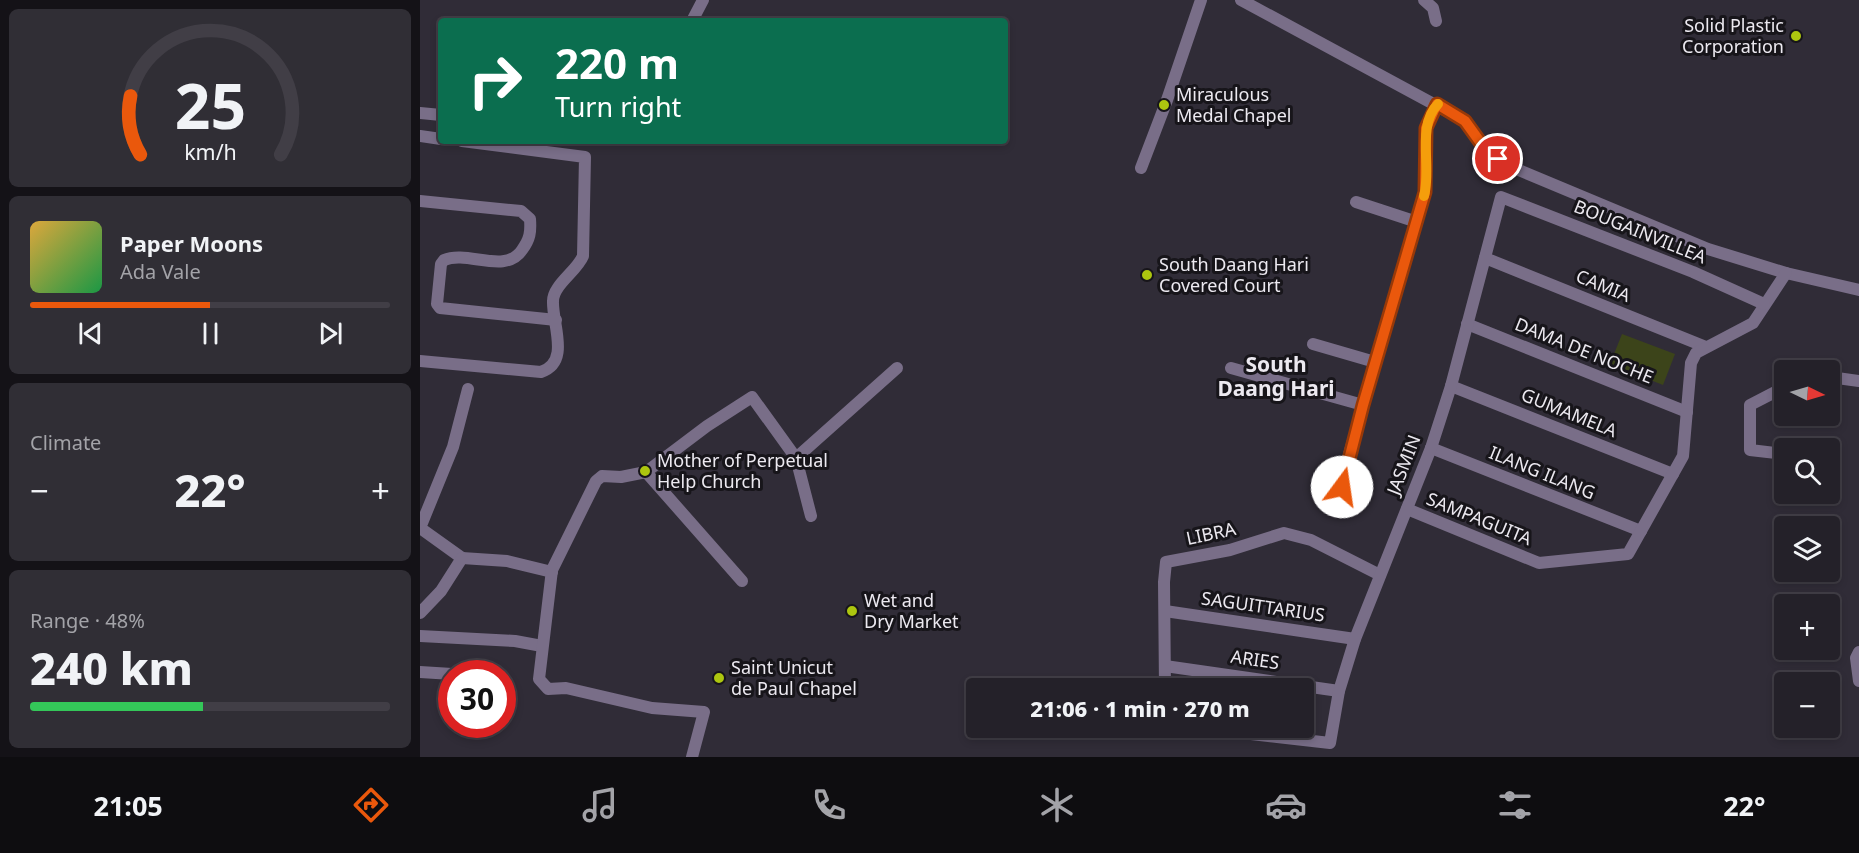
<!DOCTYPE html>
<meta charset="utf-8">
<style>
:root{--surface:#242129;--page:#302e35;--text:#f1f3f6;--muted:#a3a3a8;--line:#413e46;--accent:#ea580c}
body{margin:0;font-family:"Noto Sans",sans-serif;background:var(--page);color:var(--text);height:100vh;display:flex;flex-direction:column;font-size:22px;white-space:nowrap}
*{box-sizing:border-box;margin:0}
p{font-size:20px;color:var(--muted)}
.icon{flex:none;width:33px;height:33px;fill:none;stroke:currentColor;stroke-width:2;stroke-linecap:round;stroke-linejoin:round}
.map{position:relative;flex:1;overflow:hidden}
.drawer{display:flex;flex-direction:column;gap:9px;padding:9px;background:#141217;width:420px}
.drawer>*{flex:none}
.banner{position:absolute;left:18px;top:18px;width:570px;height:126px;border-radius:6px;box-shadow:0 3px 9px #0003,0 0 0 2px var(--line);background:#0b6e4f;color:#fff;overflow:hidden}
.needle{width:39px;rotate:95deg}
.buttons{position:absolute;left:1354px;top:360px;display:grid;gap:12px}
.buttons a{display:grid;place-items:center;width:66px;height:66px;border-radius:6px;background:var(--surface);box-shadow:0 3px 9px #0003,0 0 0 2px var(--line);font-size:30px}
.speed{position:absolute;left:18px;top:660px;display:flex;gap:12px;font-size:30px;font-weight:700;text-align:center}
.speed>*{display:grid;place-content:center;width:78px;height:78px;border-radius:50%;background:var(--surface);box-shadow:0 3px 9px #0003,0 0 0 2px var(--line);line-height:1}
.speed .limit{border:9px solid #d22;background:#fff;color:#111}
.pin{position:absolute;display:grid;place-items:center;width:51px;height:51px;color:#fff;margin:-26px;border:3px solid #fff;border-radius:50%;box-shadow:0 2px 6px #0007}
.me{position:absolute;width:66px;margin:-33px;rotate:14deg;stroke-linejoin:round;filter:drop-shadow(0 0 4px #0008)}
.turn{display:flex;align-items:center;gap:21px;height:126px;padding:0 18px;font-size:27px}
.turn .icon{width:78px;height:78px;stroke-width:2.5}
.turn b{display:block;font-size:42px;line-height:51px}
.big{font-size:45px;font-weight:800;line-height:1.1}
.drawer .widget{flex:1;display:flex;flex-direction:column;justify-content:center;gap:9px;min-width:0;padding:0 21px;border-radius:9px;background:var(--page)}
.drawer .dial{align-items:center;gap:0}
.dial svg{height:156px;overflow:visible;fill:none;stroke:var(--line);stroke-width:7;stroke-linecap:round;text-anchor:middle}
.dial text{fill:var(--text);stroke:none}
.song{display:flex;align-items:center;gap:18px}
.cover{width:72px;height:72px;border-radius:9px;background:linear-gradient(135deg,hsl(40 70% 55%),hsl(140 70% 35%))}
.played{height:6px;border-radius:3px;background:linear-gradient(90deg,var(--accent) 50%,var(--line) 50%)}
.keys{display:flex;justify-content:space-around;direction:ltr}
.heat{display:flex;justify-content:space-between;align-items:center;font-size:33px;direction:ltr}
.charge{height:9px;border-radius:4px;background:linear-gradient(90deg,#34c759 48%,var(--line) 0)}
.trip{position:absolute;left:546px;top:678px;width:348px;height:60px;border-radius:6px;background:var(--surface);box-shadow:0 3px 9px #0003,0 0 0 2px var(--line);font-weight:800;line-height:60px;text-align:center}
.dock{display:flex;height:96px;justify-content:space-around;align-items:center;background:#0e0d10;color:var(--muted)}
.dock .icon{width:42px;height:42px}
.dock .on{color:var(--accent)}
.dock b{font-size:27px;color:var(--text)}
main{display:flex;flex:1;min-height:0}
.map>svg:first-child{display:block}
</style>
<main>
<section class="drawer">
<div class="widget dial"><svg viewBox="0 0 100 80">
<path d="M14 69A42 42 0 1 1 86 69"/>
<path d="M14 69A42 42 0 0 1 9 39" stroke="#ea580c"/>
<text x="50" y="56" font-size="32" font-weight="700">25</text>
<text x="50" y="72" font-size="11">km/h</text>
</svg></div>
<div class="widget">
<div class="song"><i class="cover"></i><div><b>Paper Moons</b><p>Ada Vale</p></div></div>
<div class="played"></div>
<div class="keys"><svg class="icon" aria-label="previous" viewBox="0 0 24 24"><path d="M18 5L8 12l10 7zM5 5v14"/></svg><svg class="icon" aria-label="pause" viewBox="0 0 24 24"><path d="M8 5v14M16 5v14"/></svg><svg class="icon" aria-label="next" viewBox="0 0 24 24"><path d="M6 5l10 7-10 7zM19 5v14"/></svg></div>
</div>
<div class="widget"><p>Climate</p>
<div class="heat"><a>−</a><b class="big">22°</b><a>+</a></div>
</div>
<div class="widget"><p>Range · 48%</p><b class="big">240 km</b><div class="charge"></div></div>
</section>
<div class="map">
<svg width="1439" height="757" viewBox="0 0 1439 757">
<rect width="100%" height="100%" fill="#302c37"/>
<!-- green -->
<path fill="#3c441a" d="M1202,334L1255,354L1243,385L1190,364Z"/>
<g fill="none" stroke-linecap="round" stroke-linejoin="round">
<!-- minor -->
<g stroke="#796e88" stroke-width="12">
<path d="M821,0L1045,121L1068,153L1089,166L1288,249L1366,273L1439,290"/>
<path d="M1004,0L1013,8L1016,21"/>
<path d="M0,136L21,139"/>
<path d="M721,168L747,100L781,0"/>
<path d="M0,201L101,211L110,219C111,232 110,239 102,250C85,275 48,250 24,260L21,264L17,304L20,308L136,320"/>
<path d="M936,202L997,222"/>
<path d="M1065,258L1286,347"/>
<path d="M1047,324L1267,412"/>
<path d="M893,344L955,362"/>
<path d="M0,361L121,372C151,362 132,324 133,301C133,285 157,271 163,256L165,157L42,141"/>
<path d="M811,368L943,405"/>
<path d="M1410,377L1439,381"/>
<path d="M1031,386L1253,474"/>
<path d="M1365,387L1330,405V450L1365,454"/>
<path d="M1011,448L1221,531"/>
<path d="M376,458L477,368"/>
<path d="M226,472L322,581"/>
<path d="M919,489L1005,192L1006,128L1017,104"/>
<path d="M987,509L1119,563L1208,554L1263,456L1271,363L1276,353L1333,323L1366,273"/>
<path d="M42,558L0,528L33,447L48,389"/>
<path d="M745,611L935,639"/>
<path d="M0,613L21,591L42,558L87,561L132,572"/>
<path d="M0,636L95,641L122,646"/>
<path d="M1439,652L1436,658L1439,681"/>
<path d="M745,666L919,691"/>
<path d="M0,672L32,674"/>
<path d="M745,688L744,582L746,562L810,550L864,533L891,540L960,575"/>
<path d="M779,728L910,743L919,691L935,639L1011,448L1031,386L1081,197L1273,272L1344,304"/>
<path d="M272,757L284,712L232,708L146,688L128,689L119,679L132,570L176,481L182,476L201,477L226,472L287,426L332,397L376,458L391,516"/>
</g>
<!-- tertiary -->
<g stroke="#796e88" stroke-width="12">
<path d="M272,21L283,0"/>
<path d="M0,113L21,115"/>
</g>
</g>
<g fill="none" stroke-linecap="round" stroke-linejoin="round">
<!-- route casing -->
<g stroke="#983908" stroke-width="15">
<path id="route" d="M922,487L943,405L1005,192L1006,128L1017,104L1045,121L1068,153L1078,159"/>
</g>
<!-- route -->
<use href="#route" stroke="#ea580c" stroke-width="10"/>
<!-- slow -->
<path stroke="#f59e0b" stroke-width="10" d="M1004,196C1012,167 996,126 1018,104"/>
</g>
<!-- markers -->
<g fill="#adc60f" stroke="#17151a" stroke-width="2">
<circle cx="1376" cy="36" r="6"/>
<circle cx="744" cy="105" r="6"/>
<circle cx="727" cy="275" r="6"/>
<circle cx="225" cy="471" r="6"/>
<circle cx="432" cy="611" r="6"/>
<circle cx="299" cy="678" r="6"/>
</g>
<g text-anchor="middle" stroke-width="6" stroke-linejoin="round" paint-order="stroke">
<!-- poi labels -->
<g font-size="18" fill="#ece9f0" stroke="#17151a" text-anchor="start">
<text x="1364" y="32" text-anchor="end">Solid Plastic<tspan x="1364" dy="21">Corporation</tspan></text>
<text x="756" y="101">Miraculous<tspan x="756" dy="21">Medal Chapel</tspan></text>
<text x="739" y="271">South Daang Hari<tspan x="739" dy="21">Covered Court</tspan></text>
<text x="237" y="467">Mother of Perpetual<tspan x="237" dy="21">Help Church</tspan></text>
<text x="444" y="607">Wet and<tspan x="444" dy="21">Dry Market</tspan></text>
<text x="311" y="674">Saint Unicut<tspan x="311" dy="21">de Paul Chapel</tspan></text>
</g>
<!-- street labels -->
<g font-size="18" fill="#ece9f0" stroke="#17151a">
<text transform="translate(1220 232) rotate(22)" y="6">BOUGAINVILLEA</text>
<text transform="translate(1183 286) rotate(22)" y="6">CAMIA</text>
<text transform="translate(1164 351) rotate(22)" y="6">DAMA DE NOCHE</text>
<text transform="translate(1149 413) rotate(22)" y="6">GUMAMELA</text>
<text transform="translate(984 465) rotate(-69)" y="6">JASMIN</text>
<text transform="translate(1122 473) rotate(22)" y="6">ILANG ILANG</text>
<text transform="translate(1059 519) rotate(22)" y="6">SAMPAGUITA</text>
<text transform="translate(791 534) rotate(-12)" y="6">LIBRA</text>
<text transform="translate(843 607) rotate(8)" y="6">SAGUITTARIUS</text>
<text transform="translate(835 660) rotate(8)" y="6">ARIES</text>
</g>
<!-- quarter labels -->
<g font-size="21" font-weight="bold" fill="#ece9f0" stroke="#17151a">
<text x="856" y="372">South<tspan x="856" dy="24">Daang Hari</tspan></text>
</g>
</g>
</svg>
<div class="buttons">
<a><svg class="needle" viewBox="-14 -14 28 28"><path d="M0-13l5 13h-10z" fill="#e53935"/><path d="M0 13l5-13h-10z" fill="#a3a3a8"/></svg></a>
<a><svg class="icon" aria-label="search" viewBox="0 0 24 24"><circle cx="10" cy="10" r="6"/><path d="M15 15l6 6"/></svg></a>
<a><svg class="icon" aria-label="layers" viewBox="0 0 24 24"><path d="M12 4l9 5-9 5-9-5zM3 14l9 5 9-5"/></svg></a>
<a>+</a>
<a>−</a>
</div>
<div class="speed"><div class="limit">30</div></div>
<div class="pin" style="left:1078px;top:159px;background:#d93025"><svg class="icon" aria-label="arrive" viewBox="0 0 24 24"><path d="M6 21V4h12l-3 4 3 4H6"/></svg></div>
<svg class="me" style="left:922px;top:487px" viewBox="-20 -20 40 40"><circle r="19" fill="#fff"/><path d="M0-13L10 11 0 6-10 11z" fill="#ea580c"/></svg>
<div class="trip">21:06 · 1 min · 270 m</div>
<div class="banner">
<div class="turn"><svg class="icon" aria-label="right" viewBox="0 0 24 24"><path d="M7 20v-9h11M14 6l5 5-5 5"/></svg><div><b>220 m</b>Turn right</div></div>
</div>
</div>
</main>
<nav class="dock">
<b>21:05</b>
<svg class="icon on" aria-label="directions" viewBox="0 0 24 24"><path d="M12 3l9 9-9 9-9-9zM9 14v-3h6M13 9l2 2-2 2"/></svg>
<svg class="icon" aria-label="music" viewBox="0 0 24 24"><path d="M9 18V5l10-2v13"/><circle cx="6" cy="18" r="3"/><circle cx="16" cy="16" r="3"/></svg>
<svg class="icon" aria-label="phone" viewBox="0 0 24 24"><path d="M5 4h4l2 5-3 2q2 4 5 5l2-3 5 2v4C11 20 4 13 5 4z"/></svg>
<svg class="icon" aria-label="climate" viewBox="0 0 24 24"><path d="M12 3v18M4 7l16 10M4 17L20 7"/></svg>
<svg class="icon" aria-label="car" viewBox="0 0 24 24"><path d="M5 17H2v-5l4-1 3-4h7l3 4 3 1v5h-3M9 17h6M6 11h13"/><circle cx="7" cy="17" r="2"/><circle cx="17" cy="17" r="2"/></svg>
<svg class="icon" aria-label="filters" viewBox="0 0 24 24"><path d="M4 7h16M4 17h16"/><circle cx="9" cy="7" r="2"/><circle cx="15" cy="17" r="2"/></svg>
<b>22°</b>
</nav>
